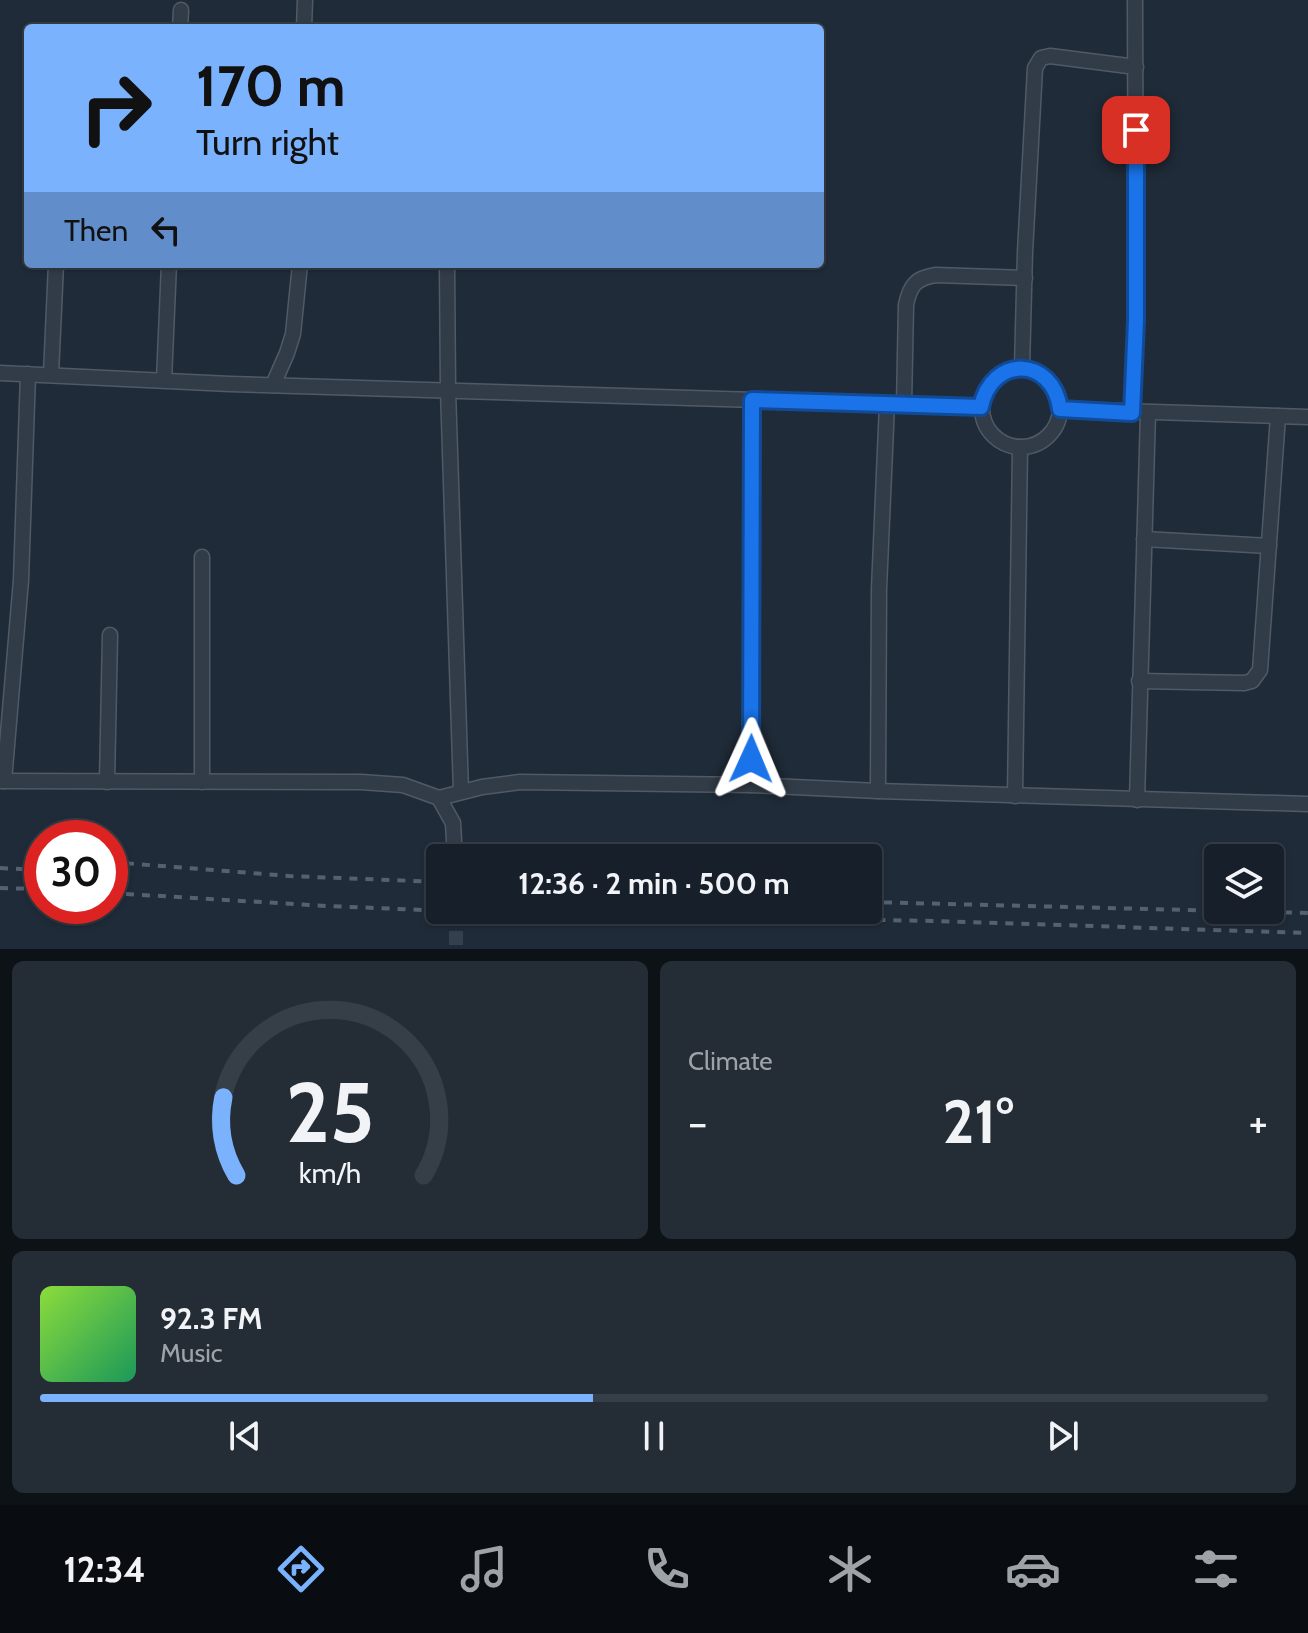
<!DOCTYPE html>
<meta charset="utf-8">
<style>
:root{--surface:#17202a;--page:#242d36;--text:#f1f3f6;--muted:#9ea3a8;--line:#363e47;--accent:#7ab2fd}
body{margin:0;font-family:Cabin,sans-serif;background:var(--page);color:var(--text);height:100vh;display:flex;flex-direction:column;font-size:30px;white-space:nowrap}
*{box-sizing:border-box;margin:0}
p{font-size:26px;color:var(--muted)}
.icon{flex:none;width:44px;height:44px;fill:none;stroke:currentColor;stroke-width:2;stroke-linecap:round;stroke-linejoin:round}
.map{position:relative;height:949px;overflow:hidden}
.side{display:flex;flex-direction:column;gap:12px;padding:12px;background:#0d1217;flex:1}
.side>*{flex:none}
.banner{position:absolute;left:24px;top:24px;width:800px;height:244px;border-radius:8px;box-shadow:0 2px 6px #0004,0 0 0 2px var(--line);background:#7ab2fd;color:#111;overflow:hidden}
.buttons{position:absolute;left:1204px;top:844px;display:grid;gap:16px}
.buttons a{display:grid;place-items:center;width:80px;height:80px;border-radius:8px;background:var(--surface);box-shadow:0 2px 6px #0004,0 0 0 2px var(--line);font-size:40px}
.speed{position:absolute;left:24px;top:820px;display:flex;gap:16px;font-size:40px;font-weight:700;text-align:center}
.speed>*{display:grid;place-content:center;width:104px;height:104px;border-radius:50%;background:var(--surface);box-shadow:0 2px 6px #0004,0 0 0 2px var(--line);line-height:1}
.speed .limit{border:12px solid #d22;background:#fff;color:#111}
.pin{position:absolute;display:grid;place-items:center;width:68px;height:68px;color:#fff;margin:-34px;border-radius:16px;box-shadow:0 4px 12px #0006}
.me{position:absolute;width:88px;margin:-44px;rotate:1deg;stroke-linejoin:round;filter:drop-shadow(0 0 6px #0008)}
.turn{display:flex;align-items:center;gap:28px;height:168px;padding:0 40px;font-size:36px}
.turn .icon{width:104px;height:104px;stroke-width:2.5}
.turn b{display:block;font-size:56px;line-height:68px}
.then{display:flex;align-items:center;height:76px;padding:0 40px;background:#0003;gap:16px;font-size:30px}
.big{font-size:60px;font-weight:800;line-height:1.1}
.side .widget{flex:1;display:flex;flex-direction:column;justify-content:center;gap:12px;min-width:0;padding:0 28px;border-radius:12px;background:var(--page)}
.side .dial{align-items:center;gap:0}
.dial svg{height:208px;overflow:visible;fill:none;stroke:var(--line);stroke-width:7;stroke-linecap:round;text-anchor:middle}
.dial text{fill:var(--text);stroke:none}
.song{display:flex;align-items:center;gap:24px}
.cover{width:96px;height:96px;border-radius:12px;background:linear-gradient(135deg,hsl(90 70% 55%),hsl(150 70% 35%))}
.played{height:8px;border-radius:4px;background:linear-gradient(90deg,var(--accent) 45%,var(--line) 45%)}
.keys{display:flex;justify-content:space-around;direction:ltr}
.heat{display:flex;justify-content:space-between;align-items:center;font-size:44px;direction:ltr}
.side .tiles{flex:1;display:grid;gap:12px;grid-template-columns:1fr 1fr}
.widget:last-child{grid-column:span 2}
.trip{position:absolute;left:426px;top:844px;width:456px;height:80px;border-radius:8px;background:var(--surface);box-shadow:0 2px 6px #0004,0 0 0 2px var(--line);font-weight:800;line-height:80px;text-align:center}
.menu{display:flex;height:128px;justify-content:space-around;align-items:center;background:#090d11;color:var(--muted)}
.menu .icon{width:56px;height:56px}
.menu .selected{color:var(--accent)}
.menu b{font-size:36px;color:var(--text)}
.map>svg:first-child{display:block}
</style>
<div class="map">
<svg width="1308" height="949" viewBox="0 0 1308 949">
<rect width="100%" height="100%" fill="#1f2b38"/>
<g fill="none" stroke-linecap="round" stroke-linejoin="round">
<!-- minor-tunnel -->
<path stroke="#34404d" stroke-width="14" stroke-dasharray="14 7" stroke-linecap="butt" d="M456,910V949"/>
<!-- minor casing -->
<g stroke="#505a66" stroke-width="17">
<g id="minor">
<path d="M180,28L181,10"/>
<path d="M304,28L305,0"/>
<path d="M447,264L448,390L461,792"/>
<path d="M1022,368L1025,252L1035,68L1041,58L1050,56L1136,67"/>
<circle cx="1021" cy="408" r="39"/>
<path d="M0,373L230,384L981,407"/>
<path d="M51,374L56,264"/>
<path d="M164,380L169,264"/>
<path d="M273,385L287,353L293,334L300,264"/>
<path d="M904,405L906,305C910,285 916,278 936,275L1025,278"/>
<path d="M1060,409L1308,417"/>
<path d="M1132,413L1136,320L1135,0"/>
<path d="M1144,539L1269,546"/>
<path d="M1139,681L1244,683L1252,681L1260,670L1278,416"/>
<path d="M0,781L361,782L403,785L439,798L453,823L455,858"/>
<path d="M4,781L21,580L28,374"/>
<path d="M107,782L110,635"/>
<path d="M202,782V557"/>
<path d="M751,785L752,400"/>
<path d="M878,791L879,589L887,404"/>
<path d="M1015,796L1020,447"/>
<path d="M439,798L482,787L520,782L751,785L878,791L1308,804"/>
<path d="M1137,800L1148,413"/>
</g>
</g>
<!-- minor -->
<use href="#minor" stroke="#323c48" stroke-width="14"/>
<!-- rail -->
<g stroke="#546170" stroke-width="4" stroke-dasharray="8 8" stroke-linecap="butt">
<path d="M110,862L289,876L440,882"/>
<path d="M0,868L42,870"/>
<path d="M0,888L42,889"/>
<path d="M110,893L327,906L495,913L935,921L1308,933"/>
<path d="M868,902L1308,913"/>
</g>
</g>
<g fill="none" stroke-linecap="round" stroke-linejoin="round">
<!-- route casing -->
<g stroke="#114b97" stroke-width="20">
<path id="route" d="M751,759L752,400L981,407C991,355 1053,356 1060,409L1132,413L1136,320V130"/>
</g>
<!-- route -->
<use href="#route" stroke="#1a73e8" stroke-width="14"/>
</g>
</svg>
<div class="buttons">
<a><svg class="icon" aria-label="layers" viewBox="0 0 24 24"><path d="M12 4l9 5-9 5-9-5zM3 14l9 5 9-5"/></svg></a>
</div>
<div class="speed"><div class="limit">30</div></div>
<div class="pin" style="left:1136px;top:130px;background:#d93025"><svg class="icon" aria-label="arrive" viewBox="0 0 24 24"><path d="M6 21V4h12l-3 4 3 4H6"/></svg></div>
<svg class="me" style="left:751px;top:759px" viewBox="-20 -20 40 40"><path d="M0-17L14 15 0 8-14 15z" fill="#1a73e8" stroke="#fff" stroke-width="4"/></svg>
<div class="trip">12:36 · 2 min · 500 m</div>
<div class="banner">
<div class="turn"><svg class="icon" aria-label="right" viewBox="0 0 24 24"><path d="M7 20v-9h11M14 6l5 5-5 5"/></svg><div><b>170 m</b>Turn right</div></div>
<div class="then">Then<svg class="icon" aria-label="left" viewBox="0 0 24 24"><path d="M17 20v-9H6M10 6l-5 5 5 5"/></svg></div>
</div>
</div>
<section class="side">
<div class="tiles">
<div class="widget dial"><svg viewBox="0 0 100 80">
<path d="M14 69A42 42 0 1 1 86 69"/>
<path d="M14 69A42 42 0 0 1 9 39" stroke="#7ab2fd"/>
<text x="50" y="56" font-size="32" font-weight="700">25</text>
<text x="50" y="72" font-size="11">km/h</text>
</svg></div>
<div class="widget"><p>Climate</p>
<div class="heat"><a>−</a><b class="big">21°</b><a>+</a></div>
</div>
<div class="widget">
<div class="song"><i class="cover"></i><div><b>92.3 FM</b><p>Music</p></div></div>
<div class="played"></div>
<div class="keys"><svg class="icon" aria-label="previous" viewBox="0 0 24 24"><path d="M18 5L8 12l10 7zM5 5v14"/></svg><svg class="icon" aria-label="pause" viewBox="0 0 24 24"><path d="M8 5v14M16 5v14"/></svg><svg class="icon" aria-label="next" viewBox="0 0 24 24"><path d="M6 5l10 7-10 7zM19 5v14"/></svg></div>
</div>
</div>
</section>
<nav class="menu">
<b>12:34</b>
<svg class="icon selected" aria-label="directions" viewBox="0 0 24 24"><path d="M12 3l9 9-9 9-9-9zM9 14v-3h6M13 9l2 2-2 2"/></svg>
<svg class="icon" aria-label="music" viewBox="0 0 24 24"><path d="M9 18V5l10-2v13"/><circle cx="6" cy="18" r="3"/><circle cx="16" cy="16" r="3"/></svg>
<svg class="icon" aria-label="phone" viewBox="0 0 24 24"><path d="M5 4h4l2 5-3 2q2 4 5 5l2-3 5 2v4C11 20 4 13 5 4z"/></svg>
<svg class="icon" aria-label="climate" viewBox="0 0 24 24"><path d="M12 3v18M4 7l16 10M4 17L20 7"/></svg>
<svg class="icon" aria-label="car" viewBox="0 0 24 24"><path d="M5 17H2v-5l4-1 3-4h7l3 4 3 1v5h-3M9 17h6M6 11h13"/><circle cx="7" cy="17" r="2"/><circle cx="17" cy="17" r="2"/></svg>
<svg class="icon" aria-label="filters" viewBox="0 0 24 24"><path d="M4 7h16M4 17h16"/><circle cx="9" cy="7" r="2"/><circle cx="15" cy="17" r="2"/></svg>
</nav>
